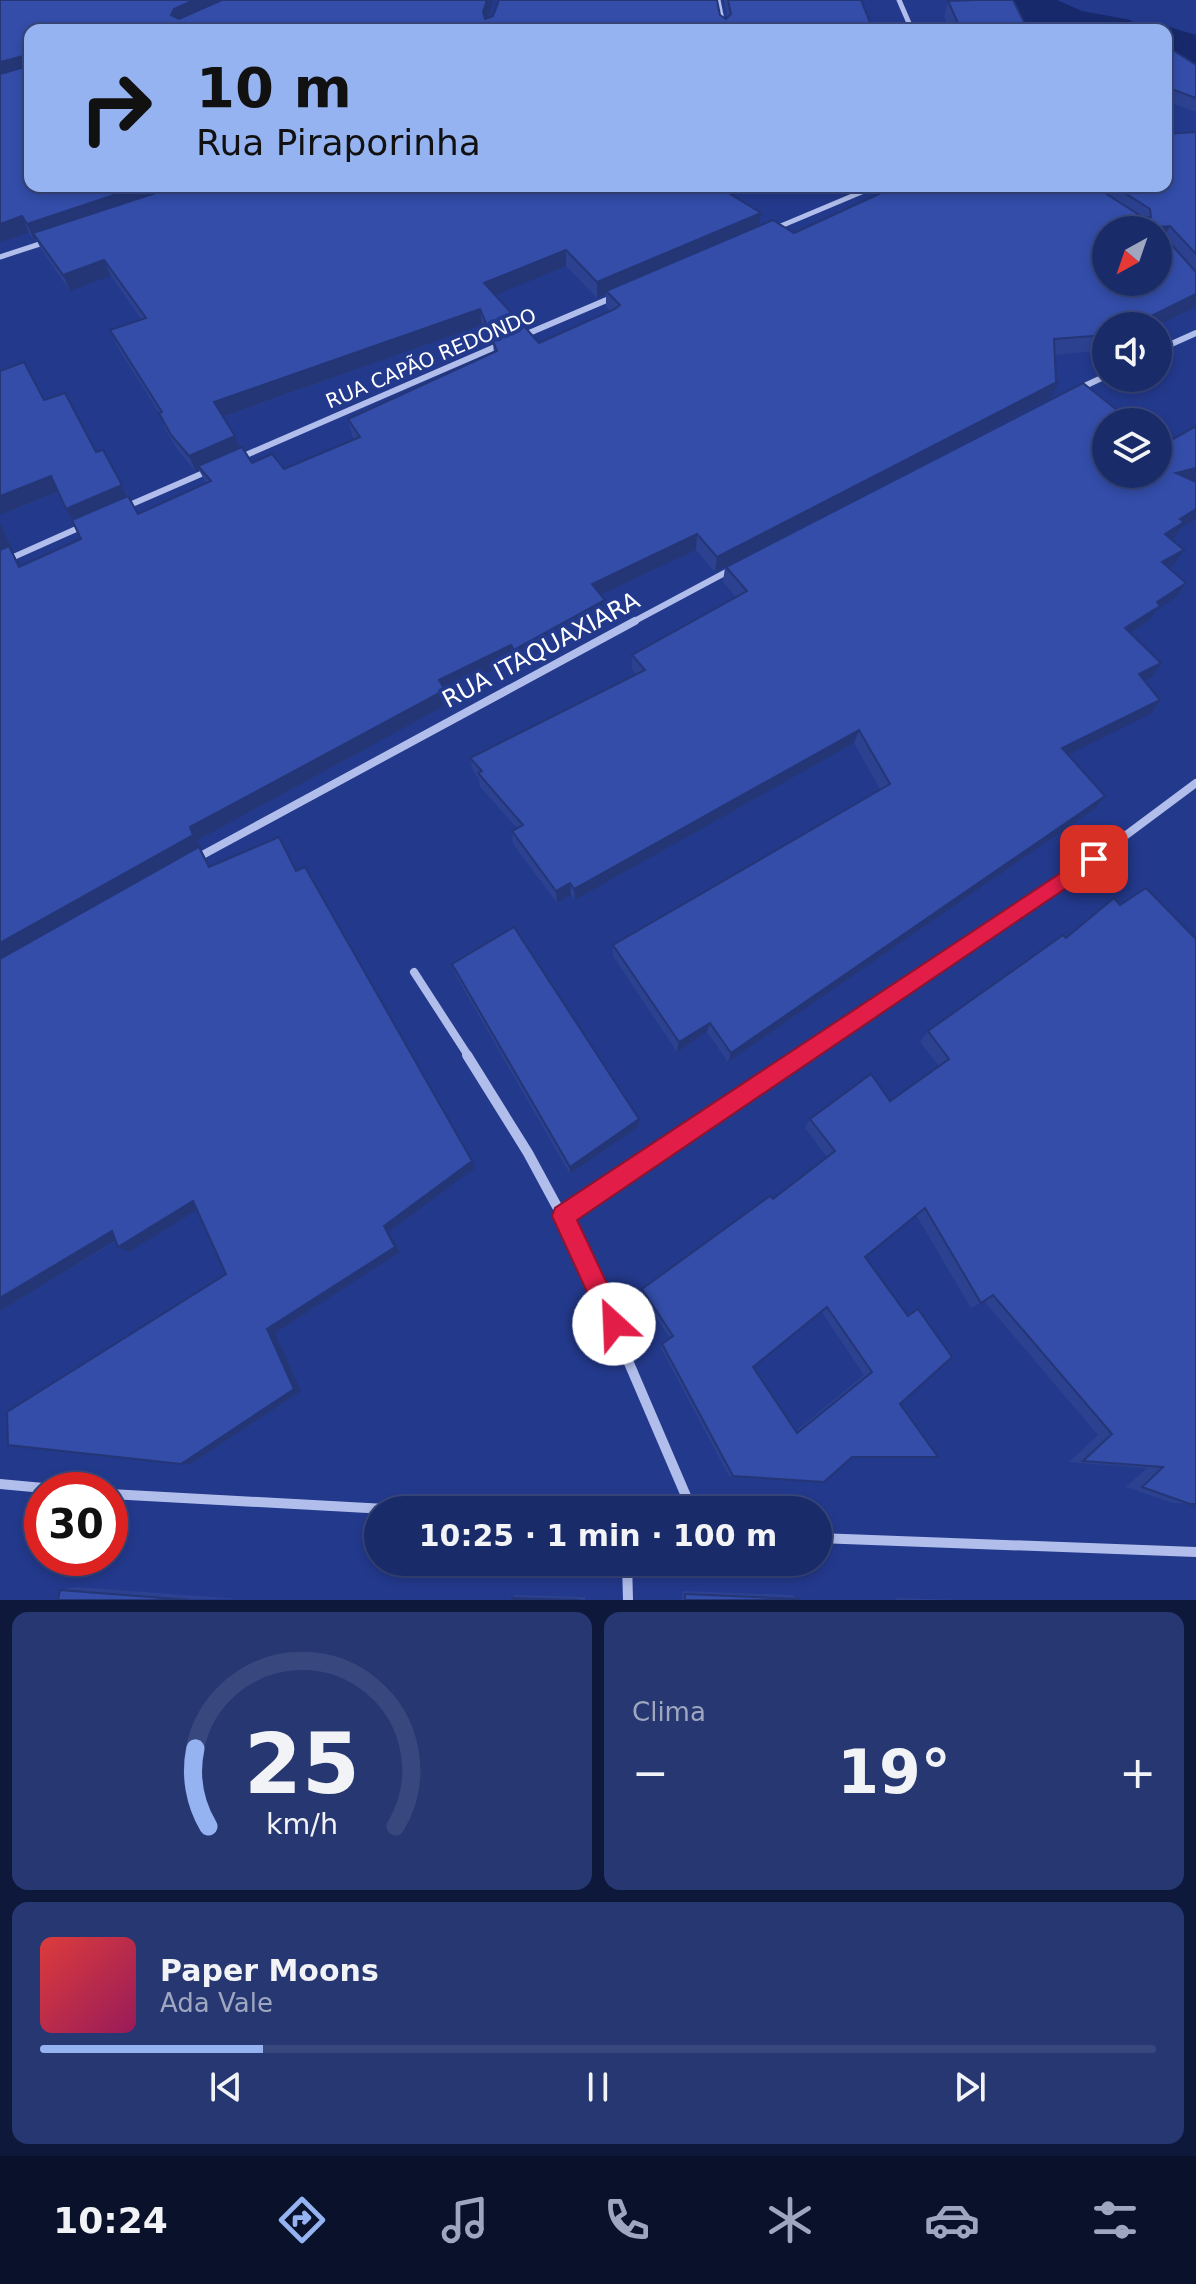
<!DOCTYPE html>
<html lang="pt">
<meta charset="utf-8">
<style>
:root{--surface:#1a2b69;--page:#273771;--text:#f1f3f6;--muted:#9fa7c0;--line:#38477d;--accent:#95b2f1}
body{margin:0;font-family:"DejaVu Sans",sans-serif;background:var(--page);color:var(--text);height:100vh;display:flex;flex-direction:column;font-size:30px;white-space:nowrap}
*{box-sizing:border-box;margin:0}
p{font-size:26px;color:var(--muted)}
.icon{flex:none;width:44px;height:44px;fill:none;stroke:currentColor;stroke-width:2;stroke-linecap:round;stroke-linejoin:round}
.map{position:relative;height:1600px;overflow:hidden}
.sheet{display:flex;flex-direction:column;gap:12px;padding:12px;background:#0e183a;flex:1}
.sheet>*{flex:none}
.hud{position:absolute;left:24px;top:24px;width:1148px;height:168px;border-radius:16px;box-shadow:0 4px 12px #0003,0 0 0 2px var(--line);background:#95b2f1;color:#111;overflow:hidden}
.needle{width:52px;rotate:220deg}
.buttons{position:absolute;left:1092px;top:216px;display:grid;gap:16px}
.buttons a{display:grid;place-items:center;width:80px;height:80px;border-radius:50%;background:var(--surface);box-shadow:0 4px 12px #0003,0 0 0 2px var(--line);font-size:40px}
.speed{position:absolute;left:24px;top:1472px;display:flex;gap:16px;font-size:40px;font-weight:700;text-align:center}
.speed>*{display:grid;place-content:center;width:104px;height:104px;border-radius:50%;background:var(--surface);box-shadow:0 4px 12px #0003,0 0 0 2px var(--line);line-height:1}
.speed .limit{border:12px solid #d22;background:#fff;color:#111}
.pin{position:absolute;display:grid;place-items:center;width:68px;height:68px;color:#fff;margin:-34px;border-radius:16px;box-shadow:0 4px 12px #0006}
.me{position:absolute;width:88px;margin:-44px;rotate:335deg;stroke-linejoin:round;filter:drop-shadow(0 0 6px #0008)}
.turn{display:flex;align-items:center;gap:28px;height:168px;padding:0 40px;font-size:36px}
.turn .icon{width:104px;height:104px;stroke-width:2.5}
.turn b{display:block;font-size:56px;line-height:68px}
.big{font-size:60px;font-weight:800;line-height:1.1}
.sheet .card{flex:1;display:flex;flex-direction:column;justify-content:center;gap:12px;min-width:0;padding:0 28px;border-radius:16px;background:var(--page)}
.sheet .dial{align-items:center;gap:0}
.dial svg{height:208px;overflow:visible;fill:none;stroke:var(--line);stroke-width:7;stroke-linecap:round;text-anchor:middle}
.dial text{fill:var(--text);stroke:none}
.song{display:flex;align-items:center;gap:24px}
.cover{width:96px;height:96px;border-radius:12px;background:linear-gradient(135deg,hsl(0 70% 55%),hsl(330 70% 35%))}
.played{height:8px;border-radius:4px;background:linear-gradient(90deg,var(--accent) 20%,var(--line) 20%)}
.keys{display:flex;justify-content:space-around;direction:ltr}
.heat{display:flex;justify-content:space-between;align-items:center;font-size:44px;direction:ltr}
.sheet .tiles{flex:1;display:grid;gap:12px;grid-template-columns:1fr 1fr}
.card:last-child{grid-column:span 2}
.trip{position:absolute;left:364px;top:1496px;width:468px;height:80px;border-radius:40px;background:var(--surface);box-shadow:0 4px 12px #0003,0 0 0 2px var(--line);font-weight:800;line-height:80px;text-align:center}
.tabs{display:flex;height:128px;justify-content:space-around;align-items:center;background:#0a112a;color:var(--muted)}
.tabs .icon{width:56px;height:56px}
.tabs .active{color:var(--accent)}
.tabs b{font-size:36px;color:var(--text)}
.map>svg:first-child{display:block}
</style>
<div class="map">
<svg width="1196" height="1600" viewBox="0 0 1196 1600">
<rect width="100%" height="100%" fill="#23398c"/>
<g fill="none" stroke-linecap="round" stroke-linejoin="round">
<!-- river -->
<g fill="#18296b" fill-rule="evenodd">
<path d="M995,0H1057L1082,11L1131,20L1138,30C1096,30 1022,39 995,0Z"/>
<path d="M1166,26L1196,35V66L1166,57V30H1149Z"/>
</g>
<!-- minor-far3 -->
<g stroke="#b1beeb" stroke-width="5">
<path d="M718,0L724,30"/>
<path d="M899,0L912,30"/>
<path d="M776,228L876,186"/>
<path d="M0,257L49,241"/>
</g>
<!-- minor-far2 -->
<g stroke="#b1beeb" stroke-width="6">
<path d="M522,336L616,296"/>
<path d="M1158,350L1196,333"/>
<path d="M1078,389L1106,376"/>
<path d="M239,458L502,344"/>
<path d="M125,507L208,471"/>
<path d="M0,563L83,526"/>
<path d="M631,623L732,569"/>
</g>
<!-- minor-far1 -->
<g stroke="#b1beeb" stroke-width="8">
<path d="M195,859L635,621"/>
<path d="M414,972L469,1057"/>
<path d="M799,1057L1094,859L1196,783"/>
</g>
<!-- minor -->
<g stroke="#b1beeb" stroke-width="10">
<path d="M467,1055L528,1153L581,1251L692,1510"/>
<path d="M563,1216L802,1055"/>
<path d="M0,1484L65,1490"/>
<path d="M110,1494L404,1510"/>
<path d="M818,1538L1196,1552"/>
<path d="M627,1562L628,1600"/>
</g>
</g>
<!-- wall -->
<g fill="#2c4291" fill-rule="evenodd">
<path d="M0,0H494L488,18L720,15L726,19L727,18L724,0H861L30,186H757L732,195L761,213L760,225L794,233L877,196L873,193L875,186H1166L1196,132V307L1157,326H1106V350L1055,355L1052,397L819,518L1161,446L1196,426V481H1194L1196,482V519L1181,528L1175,538L1172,540L1184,550L1174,565L1169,568L1186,583L1177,597L1157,610L1150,620L1130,633L1152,677L1144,681L1160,700L1151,714L1068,755L1105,796L1096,808L728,1062L707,1032L677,1052L613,956V945L880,789L854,743L575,900L571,895L557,903L513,844L512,831L517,828L480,787L479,779L473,771L470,758L636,675L632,669V655L736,597L723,582L725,567L715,572L696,550L601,595L605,600V615L516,664L513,660L445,692L448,704L198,840L201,847L200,848L210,866L296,871L472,1161L475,1168L389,1232L400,1252L275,1333L301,1391L191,1464L226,1274L197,1210L129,1252L116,1241L0,1311V523L13,551H12L20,566L81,539L59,492L0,515L44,400L96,452L122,485L138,514L206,483L199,470L196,472L178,450L165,429L159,413L117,346L110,330L141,319L111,276L70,291L41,249L36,239L34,240L29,233L0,242ZM566,266L597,298L606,294V307L610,311L539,343L516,329L515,317L495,295ZM482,325L489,344L493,343L494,353L348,419L352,435L354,439L284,469L252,463L239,448L235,436L223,417Z"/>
<path d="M948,1L1028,30H950L944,17Z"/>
<path d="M1166,54L1196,65V112L1166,101Z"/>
<path d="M1063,935L1196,1504L1173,1503L1126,1487L1147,1468L1069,1462L1098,1435L984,1301L971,1308L916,1215L865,1257L907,1315L918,1309L900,1404L938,1457H851L824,1482L729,1476L661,1348L662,1344L670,1338L640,1294L642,1289L773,1199L827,1157L805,1128L810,1119L890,1101L939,1066L920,1042L928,1031ZM821,1311L864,1375L796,1431L753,1367Z"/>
<path d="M452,964L638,1127L570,1174L455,974Z"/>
<path d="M76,1587L240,1599L58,1600L60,1590Z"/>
<path d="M683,1591L793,1595L799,1600H682Z"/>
<path d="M515,1595L585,1597V1600L512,1598Z"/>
<path d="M895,1598L962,1600H896Z"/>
</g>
<!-- shaded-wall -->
<g fill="#243676">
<path d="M194,0H235L176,30L171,15L174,9Z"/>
<path d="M487,0H494L484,28L483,12Z"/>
<path d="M23,56L29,73L0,80V62Z"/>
<path d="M141,186H197L33,233L36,239L34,240L27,224Z"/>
<path d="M716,186H757L715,202Z"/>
<path d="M761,213L759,229L606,291V294L597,298V282Z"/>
<path d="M22,216L29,233L0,242V224Z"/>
<path d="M1170,226L1162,242L1160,227Z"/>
<path d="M566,250V266L486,299L484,283Z"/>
<path d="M104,260L111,276L70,291L63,275Z"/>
<path d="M1196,294V307L1157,326H1131Z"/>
<path d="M480,309L482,325L219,418L214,402Z"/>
<path d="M515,317L516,333L492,339L493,343L489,344L488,328Z"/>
<path d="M1059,381L1052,397L715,572L717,557Z"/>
<path d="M235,436L241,452L198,466L199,470L196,472L189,456Z"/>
<path d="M1196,468V481L1167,488L1176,473Z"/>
<path d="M51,476L60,491L0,515V496Z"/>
<path d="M122,485L129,500L75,524L66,509Z"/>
<path d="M1196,509V519L1181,528L1175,538L1156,549L1165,534L1180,519Z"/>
<path d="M0,523L13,551H12L28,581L0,557Z"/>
<path d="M697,534L696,550L592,599V584Z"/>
<path d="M1184,550L1174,565L1153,577L1162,562Z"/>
<path d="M1186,583L1177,597L1157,610L1150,620L1116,642L1125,628L1157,602Z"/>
<path d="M605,600V615L516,664L514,650Z"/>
<path d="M511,645L513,660L445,692L448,704L198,840L201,847L200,848L216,879L0,961V943L190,827L439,680Z"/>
<path d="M1161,663L1152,677L1130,688L1139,674Z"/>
<path d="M1160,700L1151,714L1054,762L1062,748Z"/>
<path d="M859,730L854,743L575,900L574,889Z"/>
<path d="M1105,796L1096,808L728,1062L731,1053Z"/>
<path d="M570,883L571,895L557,903L556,891Z"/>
<path d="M710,1023L707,1032L677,1052L679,1042Z"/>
<path d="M639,1119L638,1127L570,1174V1167Z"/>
<path d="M472,1161L475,1168L389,1232L400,1252L275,1333L301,1391L191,1464H181L267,1329L384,1226Z"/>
<path d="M193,1201L202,1207L129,1252L118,1247Z"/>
<path d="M112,1231L123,1236L0,1311V1298Z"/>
</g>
<!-- building -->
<g fill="#334da9" stroke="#243676" stroke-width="2" fill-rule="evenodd">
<path d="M0,0H194L174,9L171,15L179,19L222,0H487L483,12L485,19L493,16L499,0H717L720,15L726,19L731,14L728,0H861L873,30H30V186H141L27,224L22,216L0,224V74L25,67L29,61L23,56L0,62Z"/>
<path d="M975,0H1013L1028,30H961L948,1Z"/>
<path d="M1174,51L1196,65V98L1166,87V54Z"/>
<path d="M1196,132V254L1170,226L1160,227L1161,233L1196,272V294L1131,326H1106V335L1054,339L1056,381H1059L717,557L697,534L592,584L605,600L514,650L511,645L439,680L445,690L190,827L193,835L0,943V550L9,546L19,567L81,539L72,520L128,496L138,514L211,481L198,466L242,447L252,463L272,454L284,469L360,437L348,419L497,351L492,339L524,326L539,343L615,309L620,305L606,291L773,220L794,233L892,188L889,186H1094L1144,218L1151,217L1150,209L1114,186H1166V134ZM1106,230H1158V282H1106Z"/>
<path d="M177,186H717L761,213L597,282L566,250L484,283L515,317L488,328L480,309L214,402L235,436L189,456L171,435L159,413L162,412L110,330L146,318L104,260L63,275L33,233Z"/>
<path d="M24,362L44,400L65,393L96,452L103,450L122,485L66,509L51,476L0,496V371Z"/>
<path d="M1083,383L1132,422H1106V474H1158V443L1161,446L1196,426V468L1176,473L1196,482V509L1180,519L1184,522L1165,534L1184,550L1162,562L1186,583L1157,602L1160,606L1125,628L1161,663L1139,674L1160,700L1062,748L1105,796L731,1053L710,1023L679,1042L613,945L890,784L859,730L574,889L570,883L556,891L512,831L523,825L478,773L482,771L470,758L645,670L632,655L747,591L726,567Z"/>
<path d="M279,837L296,871L305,867L472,1161L384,1226L395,1247L267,1329L294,1389L181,1464L8,1445L7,1412L226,1274L193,1201L118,1247L112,1231L0,1298V959L199,847L209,867Z"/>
<path d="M1146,888L1196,939V1504H1190L1142,1487L1163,1467L1083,1461L1112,1434L993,1295L981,1303L925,1208L865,1257L908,1316L918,1309L952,1357L900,1404L938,1457H852L824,1482L733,1476L662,1344L673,1336L642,1289L770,1196L773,1199L835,1151L810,1119L871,1074L890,1101L949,1059L928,1031L1063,935L1066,938L1114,898L1120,905ZM827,1307L872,1372L797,1433L753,1367Z"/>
<path d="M514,927L639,1119L570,1167L452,964Z"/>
<path d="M60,1590L189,1600H58Z"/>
<path d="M685,1594L799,1599V1600H685Z"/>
<path d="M512,1598L579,1600H512Z"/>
</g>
<!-- route -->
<path fill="#e11d48" stroke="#92132f" stroke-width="2" d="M1094,851L1100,854L1103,859L1100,865L577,1220L626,1324L622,1333L614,1336L606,1333L552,1216L555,1208Z"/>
<g text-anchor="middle" stroke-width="8" stroke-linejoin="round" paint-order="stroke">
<!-- far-street labels -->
<g font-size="20" fill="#fff" stroke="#23398c">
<text transform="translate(431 358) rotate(-23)" y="7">RUA CAPÃO REDONDO</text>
</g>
<!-- street labels -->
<g font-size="24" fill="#fff" stroke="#23398c">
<text transform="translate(541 650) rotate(-28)" y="8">RUA ITAQUAXIARA</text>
</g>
</g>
</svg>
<div class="buttons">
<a><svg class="needle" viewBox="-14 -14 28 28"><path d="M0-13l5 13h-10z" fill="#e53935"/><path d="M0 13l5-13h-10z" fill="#9fa7c0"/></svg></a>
<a><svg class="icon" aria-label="sound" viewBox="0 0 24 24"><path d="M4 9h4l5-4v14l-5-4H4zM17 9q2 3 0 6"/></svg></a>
<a><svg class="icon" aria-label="layers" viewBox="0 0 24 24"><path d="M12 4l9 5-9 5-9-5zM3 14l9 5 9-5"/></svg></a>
</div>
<div class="speed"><div class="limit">30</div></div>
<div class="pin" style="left:1094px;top:859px;background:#d93025"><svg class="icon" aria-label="arrive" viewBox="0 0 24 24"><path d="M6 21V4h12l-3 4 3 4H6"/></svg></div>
<svg class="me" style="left:614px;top:1324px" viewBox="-20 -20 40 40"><circle r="19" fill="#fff"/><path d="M0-13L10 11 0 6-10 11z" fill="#e11d48"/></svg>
<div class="trip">10:25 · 1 min · 100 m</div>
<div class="hud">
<div class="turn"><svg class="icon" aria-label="right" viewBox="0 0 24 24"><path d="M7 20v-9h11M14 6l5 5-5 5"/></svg><div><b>10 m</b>Rua Piraporinha</div></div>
</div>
</div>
<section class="sheet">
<div class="tiles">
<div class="card dial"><svg viewBox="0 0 100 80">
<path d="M14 69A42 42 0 1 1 86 69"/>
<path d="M14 69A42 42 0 0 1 9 39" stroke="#95b2f1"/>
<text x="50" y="56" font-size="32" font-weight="700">25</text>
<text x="50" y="72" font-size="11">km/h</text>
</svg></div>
<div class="card"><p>Clima</p>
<div class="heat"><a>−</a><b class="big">19°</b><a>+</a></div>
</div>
<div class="card">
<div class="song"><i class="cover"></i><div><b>Paper Moons</b><p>Ada Vale</p></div></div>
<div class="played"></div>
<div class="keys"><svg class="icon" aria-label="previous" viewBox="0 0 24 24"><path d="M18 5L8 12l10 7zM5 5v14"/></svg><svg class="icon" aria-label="pause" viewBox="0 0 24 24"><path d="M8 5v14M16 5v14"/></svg><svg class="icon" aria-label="next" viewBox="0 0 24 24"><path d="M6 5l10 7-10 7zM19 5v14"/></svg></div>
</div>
</div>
</section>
<nav class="tabs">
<b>10:24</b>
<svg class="icon active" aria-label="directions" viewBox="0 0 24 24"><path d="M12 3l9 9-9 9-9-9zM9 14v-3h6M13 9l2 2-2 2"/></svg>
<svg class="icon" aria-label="music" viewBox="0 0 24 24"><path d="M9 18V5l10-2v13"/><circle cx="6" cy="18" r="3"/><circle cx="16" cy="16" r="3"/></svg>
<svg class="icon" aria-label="phone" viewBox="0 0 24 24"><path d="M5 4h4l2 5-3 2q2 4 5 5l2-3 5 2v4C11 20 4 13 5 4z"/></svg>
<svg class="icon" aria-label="climate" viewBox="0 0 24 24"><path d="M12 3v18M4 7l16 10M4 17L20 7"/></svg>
<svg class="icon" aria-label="car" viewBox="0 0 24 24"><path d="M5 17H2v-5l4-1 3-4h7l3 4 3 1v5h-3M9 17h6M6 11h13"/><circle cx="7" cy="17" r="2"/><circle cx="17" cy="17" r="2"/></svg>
<svg class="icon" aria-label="filters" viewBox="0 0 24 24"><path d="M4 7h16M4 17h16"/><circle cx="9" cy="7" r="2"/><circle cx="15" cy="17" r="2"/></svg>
</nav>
